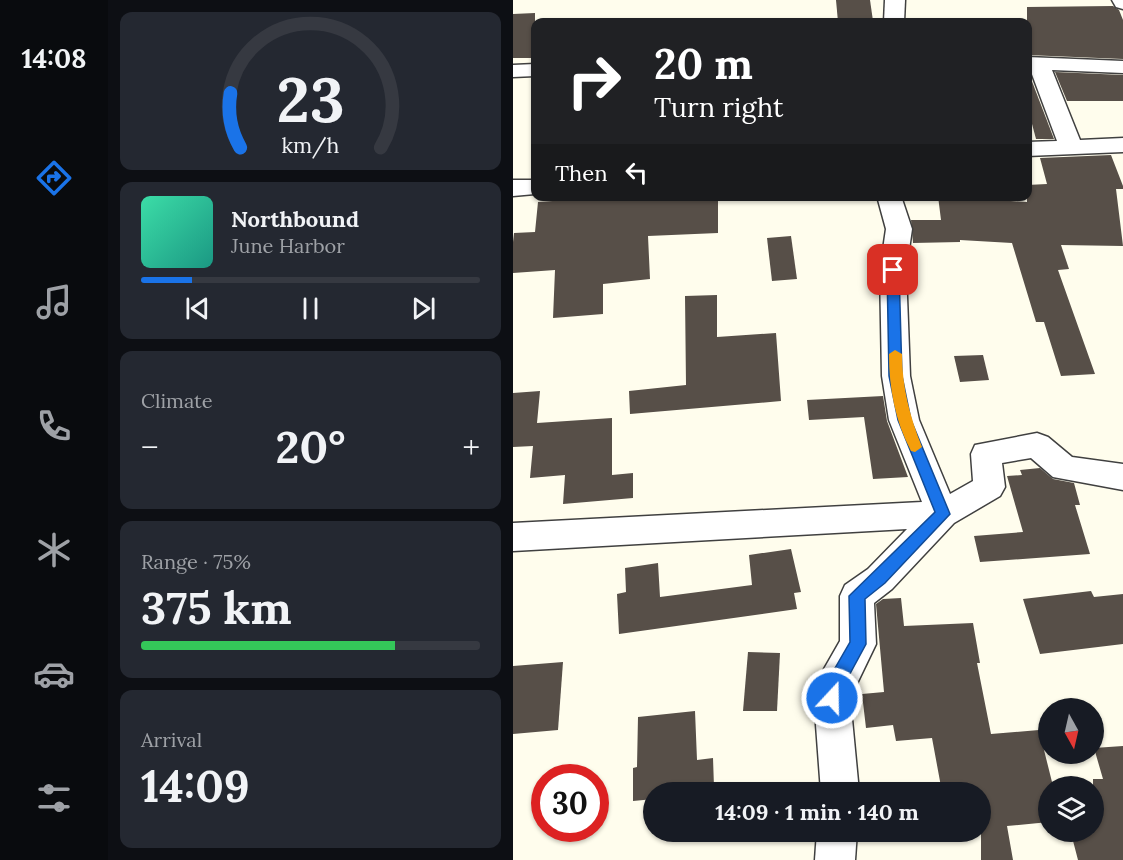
<!DOCTYPE html>
<meta charset="utf-8">
<style>
:root{--surface:#171b24;--page:#242831;--text:#f1f3f6;--muted:#9ea1a6;--line:#363941;--accent:#1a73e8}
body{margin:0;font-family:Lora,serif;background:var(--page);color:var(--text);height:100vh;display:flex;flex-direction:column;font-size:22px;white-space:nowrap}
*{box-sizing:border-box;margin:0}
p{font-size:20px;color:var(--muted)}
.icon{flex:none;width:33px;height:33px;fill:none;stroke:currentColor;stroke-width:2;stroke-linecap:round;stroke-linejoin:round}
.map{position:relative;flex:1;overflow:hidden}
.details{display:flex;flex-direction:column;gap:12px;padding:12px;background:#0d0f14;width:405px}
.details>*{flex:none}
.top-card{position:absolute;left:18px;top:18px;width:501px;height:183px;border-radius:12px;box-shadow:0 2px 4px #0004;background:#202124;color:#fff;overflow:hidden}
.needle{width:39px;rotate:172deg}
.fabs{position:absolute;left:525px;top:698px;display:grid;gap:12px}
.fabs a{display:grid;place-items:center;width:66px;height:66px;border-radius:50%;background:var(--surface);box-shadow:0 2px 4px #0004;font-size:30px}
.speed{position:absolute;left:18px;top:764px;display:flex;gap:12px;font-size:30px;font-weight:700;text-align:center}
.speed>*{display:grid;place-content:center;width:78px;height:78px;border-radius:50%;background:var(--surface);box-shadow:0 2px 4px #0004;line-height:1}
.speed .limit{border:9px solid #d22;background:#fff;color:#111}
.pin{position:absolute;display:grid;place-items:center;width:51px;height:51px;color:#fff;margin:-26px;border-radius:12px;box-shadow:0 3px 9px #0006}
.me{position:absolute;width:66px;margin:-33px;rotate:21deg;stroke-linejoin:round;filter:drop-shadow(0 0 4px #0008)}
.turn{display:flex;align-items:center;gap:21px;height:126px;padding:0 24px;font-size:27px}
.turn .icon{width:78px;height:78px;stroke-width:2.5}
.turn b{display:block;font-size:42px;line-height:51px}
.then{display:flex;align-items:center;height:57px;padding:0 24px;background:#0003;gap:12px;font-size:22px}
.big{font-size:45px;font-weight:800;line-height:1.1}
.details .tile{flex:1;display:flex;flex-direction:column;justify-content:center;gap:9px;min-width:0;padding:0 21px;border-radius:12px;background:var(--page)}
.details .dial{align-items:center;gap:0}
.dial svg{height:156px;overflow:visible;fill:none;stroke:var(--line);stroke-width:7;stroke-linecap:round;text-anchor:middle}
.dial text{fill:var(--text);stroke:none}
.song{display:flex;align-items:center;gap:18px}
.cover{width:72px;height:72px;border-radius:9px;background:linear-gradient(135deg,hsl(160 70% 55%),hsl(170 70% 35%))}
.played{height:6px;border-radius:3px;background:linear-gradient(90deg,var(--accent) 15%,var(--line) 15%)}
.keys{display:flex;justify-content:space-around;direction:ltr}
.heat{display:flex;justify-content:space-between;align-items:center;font-size:33px;direction:ltr}
.charge{height:9px;border-radius:4px;background:linear-gradient(90deg,#34c759 75%,var(--line) 0)}
.trip{position:absolute;left:130px;top:782px;width:348px;height:60px;border-radius:30px;background:var(--surface);box-shadow:0 2px 4px #0004;font-weight:800;line-height:60px;text-align:center}
main{display:flex;flex:1;min-height:0}
.tab-bar{display:flex;flex-direction:column;width:108px;justify-content:space-around;align-items:center;background:#090b0e;color:var(--muted)}
.tab-bar .icon{width:42px;height:42px}
.tab-bar .current{color:var(--accent)}
.tab-bar b{font-size:27px;color:var(--text)}
.map>svg:first-child{display:block}
</style>
<main>
<nav class="tab-bar">
<b>14:08</b>
<svg class="icon current" aria-label="directions" viewBox="0 0 24 24"><path d="M12 3l9 9-9 9-9-9zM9 14v-3h6M13 9l2 2-2 2"/></svg>
<svg class="icon" aria-label="music" viewBox="0 0 24 24"><path d="M9 18V5l10-2v13"/><circle cx="6" cy="18" r="3"/><circle cx="16" cy="16" r="3"/></svg>
<svg class="icon" aria-label="phone" viewBox="0 0 24 24"><path d="M5 4h4l2 5-3 2q2 4 5 5l2-3 5 2v4C11 20 4 13 5 4z"/></svg>
<svg class="icon" aria-label="climate" viewBox="0 0 24 24"><path d="M12 3v18M4 7l16 10M4 17L20 7"/></svg>
<svg class="icon" aria-label="car" viewBox="0 0 24 24"><path d="M5 17H2v-5l4-1 3-4h7l3 4 3 1v5h-3M9 17h6M6 11h13"/><circle cx="7" cy="17" r="2"/><circle cx="17" cy="17" r="2"/></svg>
<svg class="icon" aria-label="filters" viewBox="0 0 24 24"><path d="M4 7h16M4 17h16"/><circle cx="9" cy="7" r="2"/><circle cx="15" cy="17" r="2"/></svg>
</nav>
<section class="details">
<div class="tile dial"><svg viewBox="0 0 100 80">
<path d="M14 69A42 42 0 1 1 86 69"/>
<path d="M14 69A42 42 0 0 1 9 41" stroke="#1a73e8"/>
<text x="50" y="56" font-size="32" font-weight="700">23</text>
<text x="50" y="72" font-size="11">km/h</text>
</svg></div>
<div class="tile">
<div class="song"><i class="cover"></i><div><b>Northbound</b><p>June Harbor</p></div></div>
<div class="played"></div>
<div class="keys"><svg class="icon" aria-label="previous" viewBox="0 0 24 24"><path d="M18 5L8 12l10 7zM5 5v14"/></svg><svg class="icon" aria-label="pause" viewBox="0 0 24 24"><path d="M8 5v14M16 5v14"/></svg><svg class="icon" aria-label="next" viewBox="0 0 24 24"><path d="M6 5l10 7-10 7zM19 5v14"/></svg></div>
</div>
<div class="tile"><p>Climate</p>
<div class="heat"><a>−</a><b class="big">20°</b><a>+</a></div>
</div>
<div class="tile"><p>Range · 75%</p><b class="big">375 km</b><div class="charge"></div></div>
<div class="tile"><p>Arrival</p><b class="big">14:09</b></div>
</section>
<div class="map">
<svg width="610" height="860" viewBox="0 0 610 860">
<rect width="100%" height="100%" fill="#fffded"/>
<!-- building -->
<g fill="#574f48">
<path d="M323,0H357L360,21L325,22Z"/>
<path d="M600,6L606,10L610,20V59L514,55V7Z"/>
<path d="M22,13V58H0V14Z"/>
<path d="M515,71L541,139H523L514,105Z"/>
<path d="M542,72L610,75V101H554Z"/>
<path d="M598,155L610,186V189H603L610,246L548,245L556,269L545,270L582,374L548,376L531,322H523L499,243L447,240V242L400,243L398,220H428L425,196L514,202V185L534,184L527,158Z"/>
<path d="M55,196H205V233L135,236L137,279L90,284V314L40,318L42,270L0,273V242L1,233L22,232L25,202L54,200Z"/>
<path d="M278,236L284,279L259,281L254,238Z"/>
<path d="M204,295V337L263,333L268,401L117,414L116,391L173,385L172,296Z"/>
<path d="M470,355L476,380L447,382L441,356Z"/>
<path d="M27,391L24,423L99,418V475L120,473V498L50,504L52,475L17,478L20,446L0,447V393Z"/>
<path d="M370,396L374,421L395,477L360,479L351,417L296,420L294,400Z"/>
<path d="M527,468L540,479L561,483L567,505H562L577,554L467,562L461,536L510,532L494,476L509,475L507,470Z"/>
<path d="M278,549L288,592L281,593L284,609L106,634L104,594L113,592L112,568L145,563L147,597L239,585L236,555Z"/>
<path d="M578,591L581,597L610,594V644L527,654L510,599Z"/>
<path d="M388,598L391,626L460,623L467,663H464L478,734L526,730L540,786H536V822L494,826L500,860H468V792H429L419,738L383,741L380,725L353,728L349,694L371,692L363,604L370,599Z"/>
<path d="M235,652L267,653L264,711H230Z"/>
<path d="M50,662L45,730L0,734V666Z"/>
<path d="M182,711L184,760L200,758L201,787L183,789V792H141V799L120,801V768L124,767L125,717Z"/>
<path d="M610,746V860H565L559,837L580,833V779H590L581,748Z"/>
</g>
<g fill="none" stroke-linecap="round" stroke-linejoin="round">
<!-- minor casing -->
<g stroke="#404040" stroke-width="3">
<g id="minor">
<path d="M372,0H392L391,22H371Z"/>
<path d="M599,0H610V9L603,7Z"/>
<path d="M514,57L610,61V73L539,70L567,140L610,138V152L514,156V142L544,141L517,69H514Z"/>
<path d="M22,64V76L0,77V65Z"/>
<path d="M0,180H22V194L0,196Z"/>
<path d="M364,196H388L399,229L393,270L397,376L406,420L437,494L460,481L458,454L462,445L524,433L535,437L559,457L610,464V490L540,477L518,458L489,463L492,487L487,496L441,523L379,589L361,603L363,644L337,698L346,792H308L301,698L311,669L327,641V596L332,585L355,569L394,529L0,551V523L409,502L376,420L369,376L367,270L373,229Z"/>
<path d="M304,831H344L342,860H302Z"/>
</g>
</g>
<!-- minor -->
<use href="#minor" fill="#fff" fill-rule="evenodd"/>
</g>
<!-- route -->
<path fill="#1a73e8" stroke="#114b97" stroke-width="1.5" d="M380,266L386,270L389,376L398,420L437,514L372,583L352,599L353,644L332,683L325,704L319,706L313,704L311,698L318,675L337,642L336,596L422,512L385,420L376,376L374,270Z"/>
<!-- slow -->
<path fill="#f59e0b" d="M382,350L389,354C389,387 397,417 409,447L402,452L398,451C382,421 376,388 376,354Z"/>
</svg>
<div class="fabs">
<a><svg class="needle" viewBox="-14 -14 28 28"><path d="M0-13l5 13h-10z" fill="#e53935"/><path d="M0 13l5-13h-10z" fill="#9ea1a6"/></svg></a>
<a><svg class="icon" aria-label="layers" viewBox="0 0 24 24"><path d="M12 4l9 5-9 5-9-5zM3 14l9 5 9-5"/></svg></a>
</div>
<div class="speed"><div class="limit">30</div></div>
<div class="pin" style="left:380px;top:270px;background:#d93025"><svg class="icon" aria-label="arrive" viewBox="0 0 24 24"><path d="M6 21V4h12l-3 4 3 4H6"/></svg></div>
<svg class="me" style="left:319px;top:698px" viewBox="-20 -20 40 40"><circle r="17" fill="#1a73e8" stroke="#fff" stroke-width="3"/><path d="M0-11L8 9 0 5-8 9z" fill="#fff"/></svg>
<div class="trip">14:09 · 1 min · 140 m</div>
<div class="top-card">
<div class="turn"><svg class="icon" aria-label="right" viewBox="0 0 24 24"><path d="M7 20v-9h11M14 6l5 5-5 5"/></svg><div><b>20 m</b>Turn right</div></div>
<div class="then">Then<svg class="icon" aria-label="left" viewBox="0 0 24 24"><path d="M17 20v-9H6M10 6l-5 5 5 5"/></svg></div>
</div>
</div>
</main>
